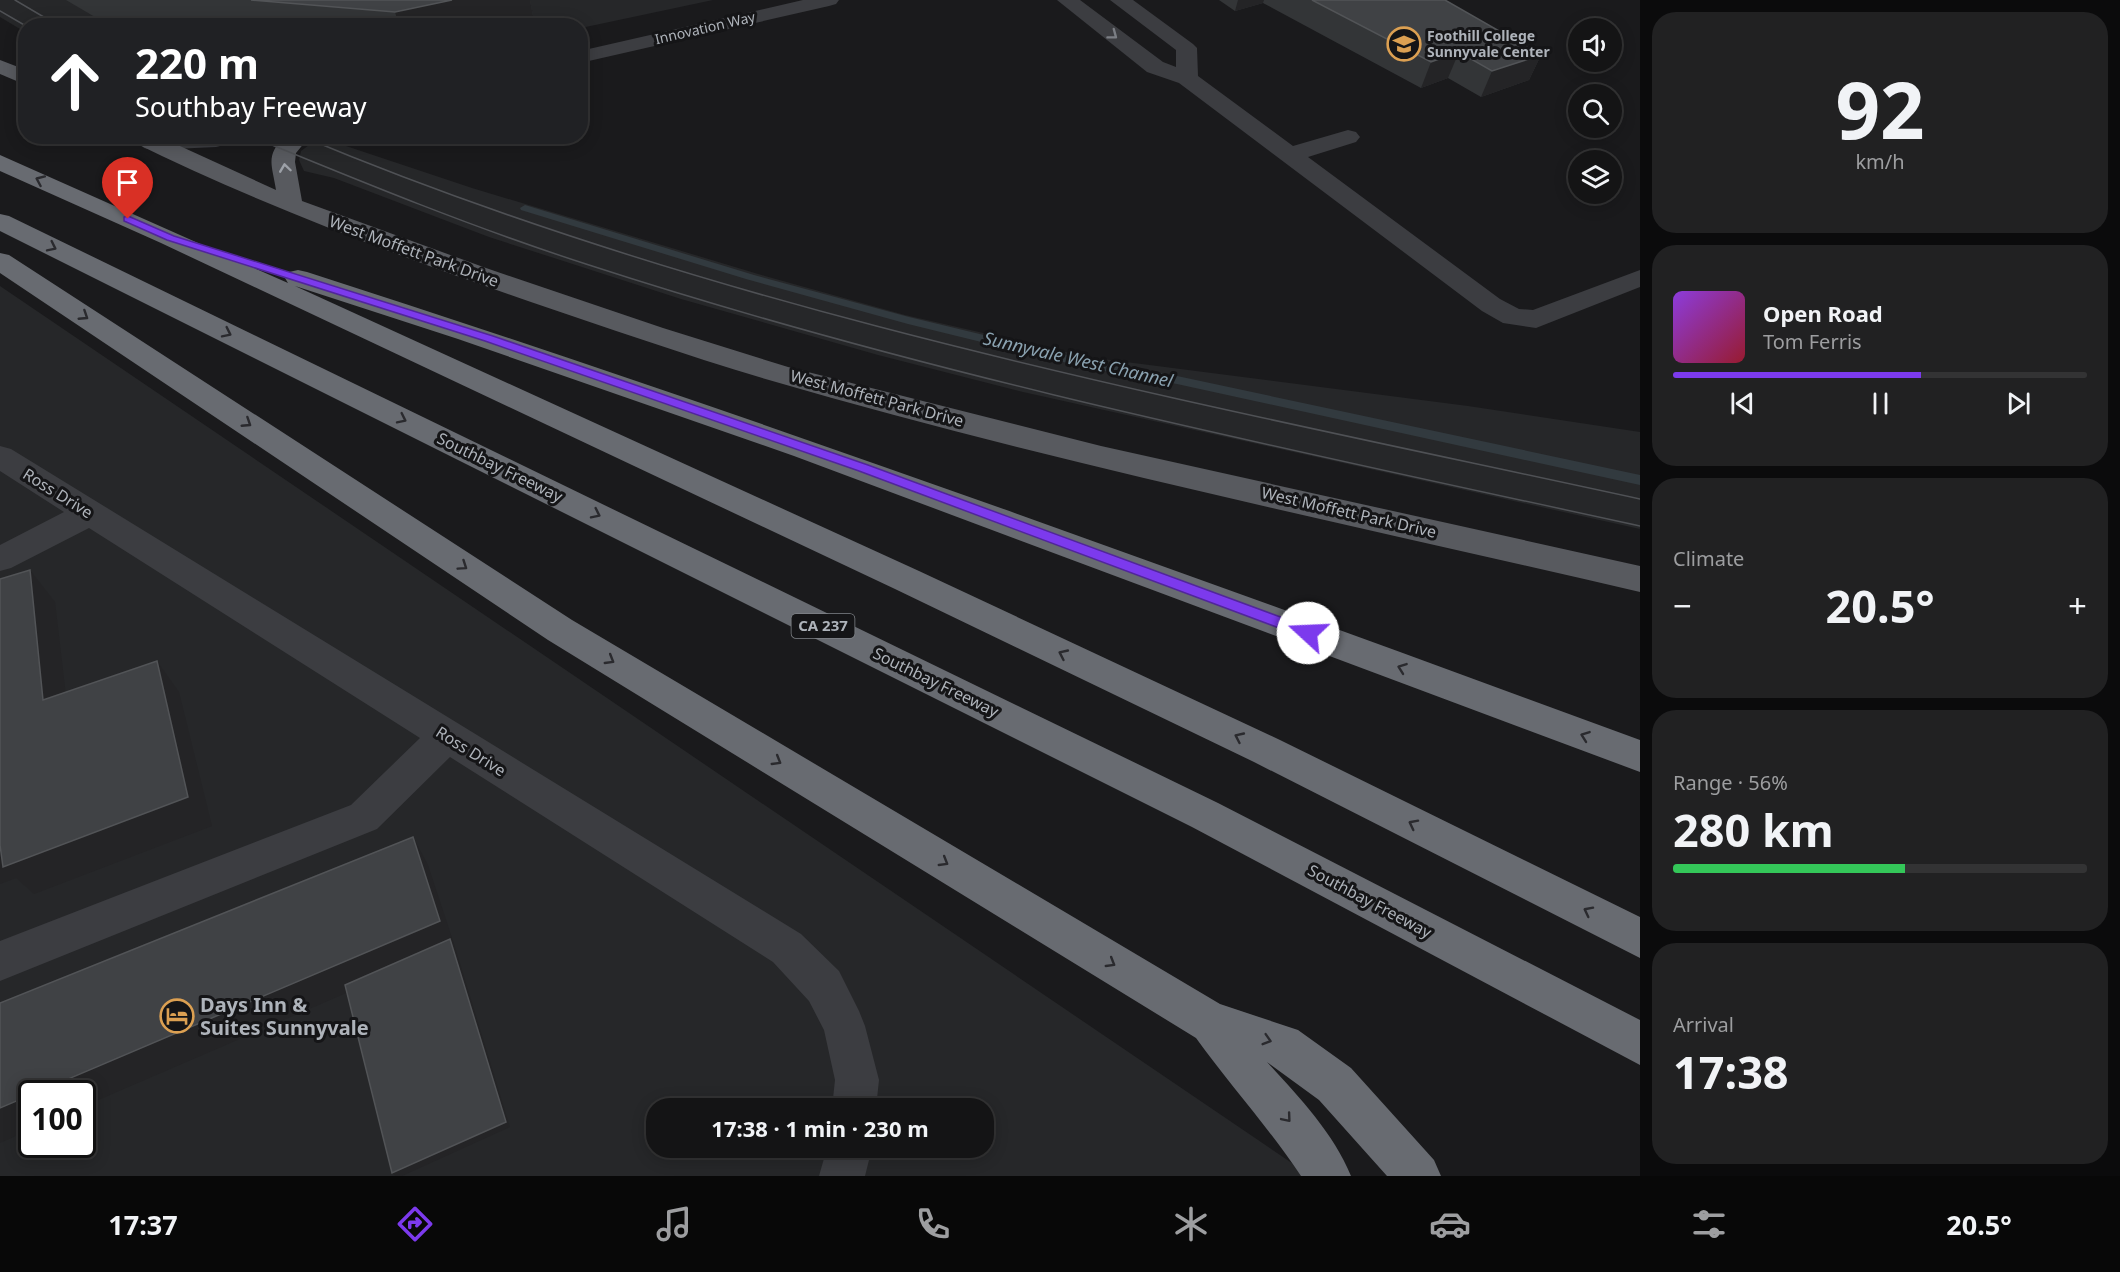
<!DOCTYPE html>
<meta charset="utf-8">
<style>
:root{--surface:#141415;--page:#212122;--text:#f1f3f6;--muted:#9d9ea0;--line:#333334;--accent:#7c3aed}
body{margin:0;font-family:"Noto Sans",sans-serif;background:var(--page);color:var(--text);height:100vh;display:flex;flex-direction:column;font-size:22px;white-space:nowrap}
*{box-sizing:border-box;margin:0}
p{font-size:20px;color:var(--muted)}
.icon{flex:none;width:33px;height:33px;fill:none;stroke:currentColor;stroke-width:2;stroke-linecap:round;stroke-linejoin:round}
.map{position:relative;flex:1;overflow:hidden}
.panel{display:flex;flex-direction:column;gap:12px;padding:12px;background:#0b0b0c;width:480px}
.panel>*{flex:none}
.banner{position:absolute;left:18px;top:18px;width:570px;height:126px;border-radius:24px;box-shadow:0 3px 15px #0003,0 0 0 2px var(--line);background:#202124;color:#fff;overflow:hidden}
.fabs{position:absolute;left:1568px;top:18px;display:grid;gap:12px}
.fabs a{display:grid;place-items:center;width:54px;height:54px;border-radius:50%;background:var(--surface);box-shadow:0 3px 15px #0003,0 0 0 2px var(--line);font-size:30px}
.speed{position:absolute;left:18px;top:1080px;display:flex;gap:12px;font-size:30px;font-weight:700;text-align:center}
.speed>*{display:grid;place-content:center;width:78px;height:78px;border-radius:50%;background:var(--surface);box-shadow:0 3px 15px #0003,0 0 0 2px var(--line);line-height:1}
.speed .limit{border:3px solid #111;border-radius:9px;background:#fff;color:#111}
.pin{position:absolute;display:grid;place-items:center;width:51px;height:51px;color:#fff;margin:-62px -26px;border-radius:50% 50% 50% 0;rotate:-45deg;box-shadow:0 0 6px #0007}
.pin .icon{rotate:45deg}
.me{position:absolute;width:66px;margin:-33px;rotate:290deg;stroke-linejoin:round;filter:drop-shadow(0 0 4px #0008)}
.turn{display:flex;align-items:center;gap:21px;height:126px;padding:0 18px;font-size:27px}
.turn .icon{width:78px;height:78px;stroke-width:2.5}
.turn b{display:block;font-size:42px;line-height:51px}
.big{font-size:45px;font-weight:700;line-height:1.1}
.panel .tile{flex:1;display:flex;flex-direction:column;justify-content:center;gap:9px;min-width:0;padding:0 21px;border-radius:24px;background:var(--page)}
.panel .dial{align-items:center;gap:0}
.dial b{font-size:78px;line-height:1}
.song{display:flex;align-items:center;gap:18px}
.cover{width:72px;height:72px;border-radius:9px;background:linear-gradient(135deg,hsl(270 70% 55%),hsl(350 70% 35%))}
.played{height:6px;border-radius:3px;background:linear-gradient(90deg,var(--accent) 60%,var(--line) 60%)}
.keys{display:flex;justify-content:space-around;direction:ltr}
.heat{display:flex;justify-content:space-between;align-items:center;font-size:33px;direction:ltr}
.charge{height:9px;border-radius:4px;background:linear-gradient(90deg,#34c759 56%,var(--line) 0)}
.trip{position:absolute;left:646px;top:1098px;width:348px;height:60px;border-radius:24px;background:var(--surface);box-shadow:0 3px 15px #0003,0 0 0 2px var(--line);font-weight:700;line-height:60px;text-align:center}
.menu{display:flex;height:96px;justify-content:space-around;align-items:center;background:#080808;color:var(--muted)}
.menu .icon{width:42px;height:42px}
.menu .current{color:var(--accent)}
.menu b{font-size:27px;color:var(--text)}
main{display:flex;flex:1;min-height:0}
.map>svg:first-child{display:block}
</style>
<main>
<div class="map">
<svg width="1640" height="1176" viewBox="0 0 1640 1176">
<rect width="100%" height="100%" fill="#1a1a1c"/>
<!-- built -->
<g fill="#262729" fill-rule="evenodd">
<path d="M0,0H713L581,28L580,26H26L25,32L0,17Z"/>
<path d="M321,136L327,137L343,145L472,188L765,276L905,315L1087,357L1468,406L1640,432V529L1023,392L878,355L681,299L489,237L334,178L304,171L299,160L301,151Z"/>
<path d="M0,286L1311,1176H0ZM32,1094H82V1144H32ZM657,1108H984V1148H657Z"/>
</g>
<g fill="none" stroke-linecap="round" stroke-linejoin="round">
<!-- stream -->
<path fill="#323a3f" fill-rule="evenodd" d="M525,205L754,275L909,317L1088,360L1177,376L1640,475V485L1177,384L1088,368L908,324L746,279L521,210L520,208Z"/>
<!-- minor -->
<g fill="#3c3d41" fill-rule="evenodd">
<path d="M803,0H839L836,4L829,6L580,63V51Z"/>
<path d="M1057,0H1080L1163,62L1176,67V50L1110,0H1133L1193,44L1197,48L1198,76L1293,146L1348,130L1356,132L1360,137L1356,142L1308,157L1500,299L1519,309L1533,310L1640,270V287L1536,328L1503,323L1482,311L1179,83L1147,72Z"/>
<path d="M150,136H244L241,141L216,147L152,150L144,148L140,143L144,138Z"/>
<path d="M0,446L11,449L801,934L839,971L859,1011L865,1026L879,1080L876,1108H832L835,1080L824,1030L809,1001L773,962L450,757L377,829L0,981V941L351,805L420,738L89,528L11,568L0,571V545L64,512L0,471Z"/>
<path d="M827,1148H872L865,1176H819Z"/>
</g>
<!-- major -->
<g fill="#585a5f" fill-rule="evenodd">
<path d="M0,60L26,70V85L0,74Z"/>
<path d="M128,136H158L276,190C272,164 265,156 285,136H310L296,153L295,162L302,201L486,268L663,328L788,367L1101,446L1640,566V592C1349,524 1056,464 769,380C688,356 608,328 528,301C393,254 259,204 131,141Z"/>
</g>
<!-- highway -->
<g fill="#686b71" fill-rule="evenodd">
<path d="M0,155L288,283L285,278L289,272L298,270L307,272C756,416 1198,578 1640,740V772L794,456L458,339L295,286L919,571L1280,740L1640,917V958L1254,762L895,589L161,243L0,171Z"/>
<path d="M0,214L9,216L1218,803L1640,1020V1065L1192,827L0,231Z"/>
<path d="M0,253L9,255L572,620L1220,1004L1298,1030L1351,1068L1434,1160L1441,1176H1387L1319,1100L1267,1062C1298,1096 1333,1132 1351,1176H1301C1269,1128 1230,1085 1196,1038L548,640L0,273Z"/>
</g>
<!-- tram -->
<g stroke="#4f5155" stroke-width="1.5">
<path d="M15,0L59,26"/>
<path d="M0,11L26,26"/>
<path d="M250,136C362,182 474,228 589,265C933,377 1287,449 1640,526"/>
<path d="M301,136C728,315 1189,401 1640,499"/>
</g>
</g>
<!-- wall -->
<g fill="#333537">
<path d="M66,0H530L533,16L487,26H192L95,17Z"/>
<path d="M1219,0H1445L1541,55L1529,80L1481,97L1448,78L1421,88L1263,3L1235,11Z"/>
</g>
<!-- shaded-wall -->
<g fill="#242426">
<path d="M452,0H530L533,16L487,26H399L395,12Z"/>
<path d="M1238,0H1264L1263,3L1235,11Z"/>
<path d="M1459,52L1448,78L1421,88L1431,62Z"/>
<path d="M1541,55L1529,80L1481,97L1492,71Z"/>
<path d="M30,570L55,602L70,730L43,700Z"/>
<path d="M157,661L179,692L212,826L34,894L16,878L0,884V845Z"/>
<path d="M413,837L428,865L455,947L510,1127L402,1176H396L392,1173L453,947L82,1107V1094H33Z"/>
<path d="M32,1094V1129L0,1143V1108Z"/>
</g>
<!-- building -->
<g fill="#404245" stroke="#525457" stroke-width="1.5">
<path d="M251,0H452L395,12Z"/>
<path d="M1312,0H1445L1541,55L1492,71L1459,52L1431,62Z"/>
<path d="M30,570L43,700L157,661L188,797L3,867L0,845V579Z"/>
<path d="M413,837L440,921L0,1108V1003Z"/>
<path d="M450,939L506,1122L392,1173L345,985Z"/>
</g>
<!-- one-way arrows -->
<defs><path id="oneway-chevron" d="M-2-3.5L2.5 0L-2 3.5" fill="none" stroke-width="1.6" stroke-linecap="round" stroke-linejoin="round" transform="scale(1.5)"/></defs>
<use stroke="#7b7e84" href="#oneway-chevron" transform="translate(1113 35) rotate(37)"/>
<use stroke="#9da1a8" href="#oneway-chevron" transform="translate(285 168) rotate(-98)"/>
<g stroke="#2a2a2e">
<use href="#oneway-chevron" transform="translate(40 180) rotate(-156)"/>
<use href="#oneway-chevron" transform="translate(52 247) rotate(26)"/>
<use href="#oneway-chevron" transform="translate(84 316) rotate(33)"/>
<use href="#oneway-chevron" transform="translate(227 333) rotate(26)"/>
<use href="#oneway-chevron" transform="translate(402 419) rotate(26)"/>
<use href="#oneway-chevron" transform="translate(247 423) rotate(33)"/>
<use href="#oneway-chevron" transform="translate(596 514) rotate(26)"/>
<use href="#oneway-chevron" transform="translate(463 566) rotate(34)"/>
<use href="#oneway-chevron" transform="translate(1063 654) rotate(-155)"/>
<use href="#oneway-chevron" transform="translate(610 660) rotate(31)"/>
<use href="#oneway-chevron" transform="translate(1402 668) rotate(-160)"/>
<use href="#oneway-chevron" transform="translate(1585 736) rotate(-160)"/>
<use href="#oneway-chevron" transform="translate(1239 737) rotate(-155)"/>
<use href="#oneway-chevron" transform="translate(777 761) rotate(31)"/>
<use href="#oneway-chevron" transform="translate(1413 824) rotate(-153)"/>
<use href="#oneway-chevron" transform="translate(944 862) rotate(31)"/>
<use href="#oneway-chevron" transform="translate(1588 911) rotate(-153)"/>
<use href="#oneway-chevron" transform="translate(1111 963) rotate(31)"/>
<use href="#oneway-chevron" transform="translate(1267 1040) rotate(17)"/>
<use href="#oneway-chevron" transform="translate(1287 1118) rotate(50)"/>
</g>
<!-- route -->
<path fill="#7c3aed" stroke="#51269a" stroke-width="1.5" d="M128,216L174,236L493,336L868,465L1313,629L1315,633L1313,637H1303L859,471L485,341L167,240L124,221V217Z"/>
<!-- icons -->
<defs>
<g id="university-ring" transform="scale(1.725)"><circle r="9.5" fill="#151517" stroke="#dca052" stroke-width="1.5"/><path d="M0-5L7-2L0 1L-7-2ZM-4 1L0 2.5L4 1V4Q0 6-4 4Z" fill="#dca052"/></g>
<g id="hotel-ring" transform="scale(1.725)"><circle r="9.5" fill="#151517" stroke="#dca052" stroke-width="1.5"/><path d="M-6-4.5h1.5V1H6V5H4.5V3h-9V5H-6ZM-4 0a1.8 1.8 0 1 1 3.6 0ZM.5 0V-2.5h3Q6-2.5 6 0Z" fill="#dca052"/></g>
</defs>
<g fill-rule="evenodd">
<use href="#university-ring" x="1404" y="44"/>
<use href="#hotel-ring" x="177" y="1016"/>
</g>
<g text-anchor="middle" stroke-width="6" stroke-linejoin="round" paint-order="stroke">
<!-- far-street labels -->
<g font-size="14" fill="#aeb3ba" stroke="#151517">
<text transform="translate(705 28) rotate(-13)" y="5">Innovation Way</text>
</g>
<!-- far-poi labels -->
<g font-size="14" font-weight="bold" fill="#aeb3ba" stroke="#151517" text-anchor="start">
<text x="1427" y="41">Foothill College<tspan x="1427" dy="16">Sunnyvale Center</tspan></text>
</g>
<!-- shield labels -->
<rect fill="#151517" stroke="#808489" stroke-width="1.5" x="791.5" y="614" width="63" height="24" rx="4.5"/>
<g font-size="15" font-weight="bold" fill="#aeb3ba">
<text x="823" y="631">CA 237</text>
</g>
<!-- street labels -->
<g font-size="16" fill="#aeb3ba" stroke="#151517">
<text transform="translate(414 251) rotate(20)" y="6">West Moffett Park Drive</text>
<text transform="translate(877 398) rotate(15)" y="6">West Moffett Park Drive</text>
<text transform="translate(500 467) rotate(26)" y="6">Southbay Freeway</text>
<text transform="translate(58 493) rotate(32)" y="6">Ross Drive</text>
<text transform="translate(1349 512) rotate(13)" y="6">West Moffett Park Drive</text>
<text transform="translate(936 682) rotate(26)" y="6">Southbay Freeway</text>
<text transform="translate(471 751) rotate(32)" y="6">Ross Drive</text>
<text transform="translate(1370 901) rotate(28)" y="6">Southbay Freeway</text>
</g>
<!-- water labels -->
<g font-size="18" font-style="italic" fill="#8aa2b0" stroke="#151517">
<text transform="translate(1078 360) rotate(13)" y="6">Sunnyvale West Channel</text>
</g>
<!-- near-poi labels -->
<g font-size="20" font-weight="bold" fill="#aeb3ba" stroke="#151517" text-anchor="start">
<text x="200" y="1012">Days Inn &amp;<tspan x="200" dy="23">Suites Sunnyvale</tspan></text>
</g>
</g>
</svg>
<div class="fabs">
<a><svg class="icon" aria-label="sound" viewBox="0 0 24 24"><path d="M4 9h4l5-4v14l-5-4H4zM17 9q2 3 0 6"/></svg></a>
<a><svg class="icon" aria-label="search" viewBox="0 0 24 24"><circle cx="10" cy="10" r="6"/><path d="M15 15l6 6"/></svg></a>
<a><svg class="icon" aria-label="layers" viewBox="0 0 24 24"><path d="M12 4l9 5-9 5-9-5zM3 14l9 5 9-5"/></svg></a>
</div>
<div class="speed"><div class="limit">100</div></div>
<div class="pin" style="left:128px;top:219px;background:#d93025"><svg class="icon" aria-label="arrive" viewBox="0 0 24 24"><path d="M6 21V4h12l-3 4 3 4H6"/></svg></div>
<svg class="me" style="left:1308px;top:633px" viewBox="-20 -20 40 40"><circle r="19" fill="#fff"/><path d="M0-13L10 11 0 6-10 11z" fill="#7c3aed"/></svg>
<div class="trip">17:38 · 1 min · 230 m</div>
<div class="banner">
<div class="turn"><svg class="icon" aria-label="ahead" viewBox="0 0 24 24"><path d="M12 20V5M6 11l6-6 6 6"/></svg><div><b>220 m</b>Southbay Freeway</div></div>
</div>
</div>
<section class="panel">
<div class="tile dial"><b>92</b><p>km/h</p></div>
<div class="tile">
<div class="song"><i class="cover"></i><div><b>Open Road</b><p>Tom Ferris</p></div></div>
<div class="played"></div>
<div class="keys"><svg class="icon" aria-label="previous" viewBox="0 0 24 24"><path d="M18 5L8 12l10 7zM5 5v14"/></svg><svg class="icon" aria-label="pause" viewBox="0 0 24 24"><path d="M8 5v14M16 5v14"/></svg><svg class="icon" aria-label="next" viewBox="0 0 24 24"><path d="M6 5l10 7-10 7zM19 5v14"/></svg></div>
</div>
<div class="tile"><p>Climate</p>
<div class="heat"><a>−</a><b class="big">20.5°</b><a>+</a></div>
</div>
<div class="tile"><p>Range · 56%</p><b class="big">280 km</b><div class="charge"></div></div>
<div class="tile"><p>Arrival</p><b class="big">17:38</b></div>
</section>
</main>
<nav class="menu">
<b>17:37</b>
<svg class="icon current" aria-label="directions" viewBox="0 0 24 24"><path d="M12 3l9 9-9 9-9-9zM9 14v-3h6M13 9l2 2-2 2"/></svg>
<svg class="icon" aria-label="music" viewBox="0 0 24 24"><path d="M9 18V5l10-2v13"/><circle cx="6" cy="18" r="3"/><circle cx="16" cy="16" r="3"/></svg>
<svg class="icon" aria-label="phone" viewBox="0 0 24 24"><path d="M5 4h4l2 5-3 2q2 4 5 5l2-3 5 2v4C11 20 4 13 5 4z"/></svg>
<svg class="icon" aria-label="climate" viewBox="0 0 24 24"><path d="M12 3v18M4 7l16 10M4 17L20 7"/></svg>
<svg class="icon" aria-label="car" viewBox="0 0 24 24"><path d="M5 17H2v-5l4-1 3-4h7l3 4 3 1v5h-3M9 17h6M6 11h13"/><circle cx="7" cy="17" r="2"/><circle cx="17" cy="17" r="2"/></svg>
<svg class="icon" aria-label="filters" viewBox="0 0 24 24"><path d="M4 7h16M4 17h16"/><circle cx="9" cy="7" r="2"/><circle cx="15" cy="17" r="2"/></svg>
<b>20.5°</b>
</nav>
